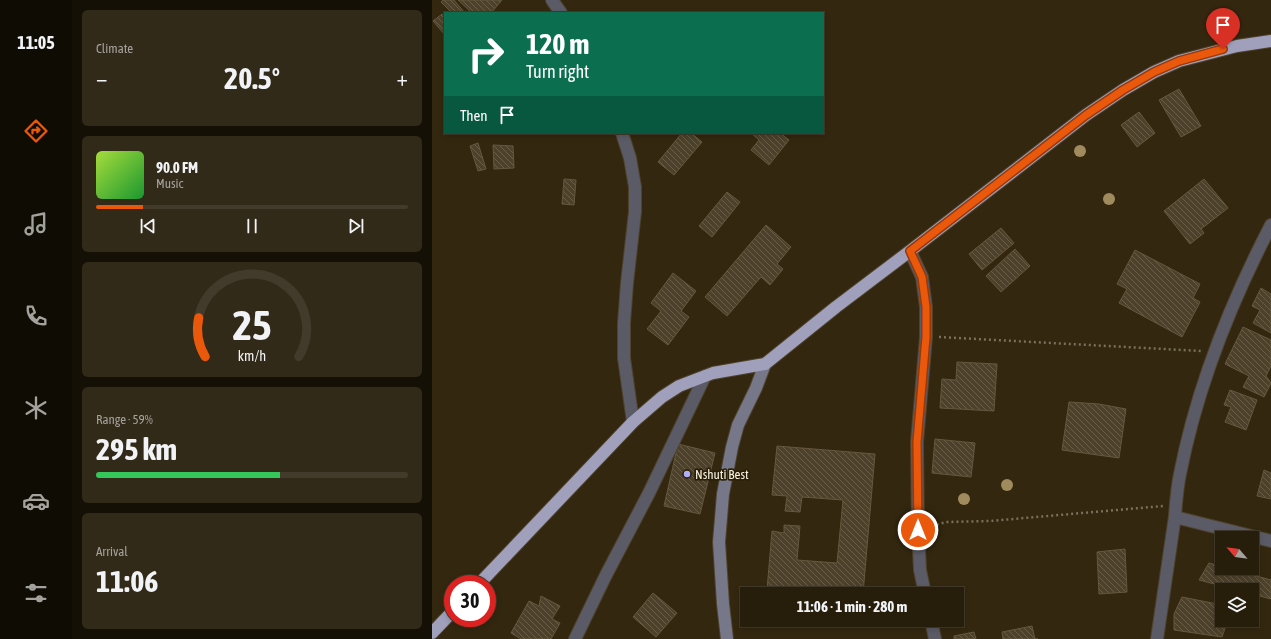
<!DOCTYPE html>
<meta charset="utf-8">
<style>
:root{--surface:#261d0b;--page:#322a19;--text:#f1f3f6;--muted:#a4a29d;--line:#423b2c;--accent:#ea580c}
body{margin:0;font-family:"Asap Condensed",sans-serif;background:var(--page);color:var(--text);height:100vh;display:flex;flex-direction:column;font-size:15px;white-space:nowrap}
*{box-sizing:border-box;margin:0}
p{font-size:13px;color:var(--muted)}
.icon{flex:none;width:22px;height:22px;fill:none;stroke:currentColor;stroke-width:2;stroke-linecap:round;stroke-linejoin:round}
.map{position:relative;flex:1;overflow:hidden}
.drawer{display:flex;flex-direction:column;gap:10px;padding:10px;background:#151006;width:360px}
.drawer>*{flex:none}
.banner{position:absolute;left:12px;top:12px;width:380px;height:122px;border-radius:0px;box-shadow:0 2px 6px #0003,0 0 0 1px var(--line);background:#0b6e4f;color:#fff;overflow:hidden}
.needle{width:26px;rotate:298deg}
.buttons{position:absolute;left:783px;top:531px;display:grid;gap:8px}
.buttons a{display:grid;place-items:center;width:44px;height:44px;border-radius:0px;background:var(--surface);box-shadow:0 2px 6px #0003,0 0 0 1px var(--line);font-size:20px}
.speed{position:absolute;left:12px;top:575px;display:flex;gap:8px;font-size:20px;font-weight:700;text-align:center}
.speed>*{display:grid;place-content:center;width:52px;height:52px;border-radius:50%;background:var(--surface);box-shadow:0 2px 6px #0003,0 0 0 1px var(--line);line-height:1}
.speed .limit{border:6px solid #d22;background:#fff;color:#111}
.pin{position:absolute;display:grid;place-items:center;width:34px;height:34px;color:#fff;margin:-41px -17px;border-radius:50% 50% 50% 0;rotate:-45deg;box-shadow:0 0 4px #0007}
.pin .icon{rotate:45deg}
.me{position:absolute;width:44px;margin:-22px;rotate:0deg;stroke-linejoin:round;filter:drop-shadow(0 0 3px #0008)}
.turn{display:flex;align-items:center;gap:14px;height:84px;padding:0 16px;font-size:18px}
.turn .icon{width:52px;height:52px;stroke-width:2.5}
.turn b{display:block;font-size:28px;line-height:34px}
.then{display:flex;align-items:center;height:38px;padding:0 16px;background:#0003;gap:8px;font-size:15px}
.big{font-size:30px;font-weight:700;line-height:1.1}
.drawer .card{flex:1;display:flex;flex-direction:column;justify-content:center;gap:6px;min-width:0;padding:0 14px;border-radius:6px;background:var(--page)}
.drawer .dial{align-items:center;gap:0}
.dial svg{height:104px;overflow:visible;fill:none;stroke:var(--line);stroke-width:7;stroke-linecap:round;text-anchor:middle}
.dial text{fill:var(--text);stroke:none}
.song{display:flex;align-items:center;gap:12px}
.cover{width:48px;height:48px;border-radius:6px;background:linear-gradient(135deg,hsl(80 70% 55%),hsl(130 70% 35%))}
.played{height:4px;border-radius:2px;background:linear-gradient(90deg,var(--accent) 15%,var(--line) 15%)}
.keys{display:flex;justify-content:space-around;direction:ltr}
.heat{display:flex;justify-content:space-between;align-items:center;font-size:22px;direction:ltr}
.charge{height:6px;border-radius:3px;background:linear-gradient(90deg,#34c759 59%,var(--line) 0)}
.trip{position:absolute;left:308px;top:587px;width:224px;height:40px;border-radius:0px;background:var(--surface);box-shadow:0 2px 6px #0003,0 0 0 1px var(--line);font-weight:700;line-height:40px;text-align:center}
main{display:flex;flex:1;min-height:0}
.tabs{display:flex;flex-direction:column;width:72px;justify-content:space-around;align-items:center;background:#0f0c04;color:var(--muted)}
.tabs .icon{width:28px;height:28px}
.tabs .current{color:var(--accent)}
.tabs b{font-size:18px;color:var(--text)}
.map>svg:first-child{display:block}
</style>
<main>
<nav class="tabs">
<b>11:05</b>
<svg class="icon current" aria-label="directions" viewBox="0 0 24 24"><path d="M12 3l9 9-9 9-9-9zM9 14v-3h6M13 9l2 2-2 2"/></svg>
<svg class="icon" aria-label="music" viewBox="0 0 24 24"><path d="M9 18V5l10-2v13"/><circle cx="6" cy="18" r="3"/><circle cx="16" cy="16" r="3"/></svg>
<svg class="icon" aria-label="phone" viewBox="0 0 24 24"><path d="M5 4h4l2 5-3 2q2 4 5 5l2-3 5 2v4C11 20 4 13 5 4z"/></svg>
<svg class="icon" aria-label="climate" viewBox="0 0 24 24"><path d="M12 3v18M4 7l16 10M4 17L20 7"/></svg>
<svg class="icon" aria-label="car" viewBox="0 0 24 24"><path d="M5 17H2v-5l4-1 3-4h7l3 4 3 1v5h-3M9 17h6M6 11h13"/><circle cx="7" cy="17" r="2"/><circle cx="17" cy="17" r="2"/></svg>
<svg class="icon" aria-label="filters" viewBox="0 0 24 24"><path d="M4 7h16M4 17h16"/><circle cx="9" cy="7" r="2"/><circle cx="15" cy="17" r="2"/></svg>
</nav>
<section class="drawer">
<div class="card"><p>Climate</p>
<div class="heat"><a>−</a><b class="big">20.5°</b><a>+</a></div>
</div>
<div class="card">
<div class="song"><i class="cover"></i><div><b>90.0 FM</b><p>Music</p></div></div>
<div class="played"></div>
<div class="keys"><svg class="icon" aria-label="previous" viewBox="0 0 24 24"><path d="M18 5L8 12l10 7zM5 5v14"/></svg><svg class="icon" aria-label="pause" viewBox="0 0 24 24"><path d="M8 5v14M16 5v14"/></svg><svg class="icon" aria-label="next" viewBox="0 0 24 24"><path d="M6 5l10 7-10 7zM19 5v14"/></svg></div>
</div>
<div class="card dial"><svg viewBox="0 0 100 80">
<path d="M14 69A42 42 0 1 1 86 69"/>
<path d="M14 69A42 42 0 0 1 9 39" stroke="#ea580c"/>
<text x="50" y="56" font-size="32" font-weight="700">25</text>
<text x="50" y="72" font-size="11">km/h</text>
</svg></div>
<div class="card"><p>Range · 59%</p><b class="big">295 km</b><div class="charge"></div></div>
<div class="card"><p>Arrival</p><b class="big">11:06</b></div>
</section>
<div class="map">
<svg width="839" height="639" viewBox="0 0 839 639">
<defs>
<pattern id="building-back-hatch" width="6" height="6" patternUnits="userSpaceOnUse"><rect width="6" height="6" fill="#4d4129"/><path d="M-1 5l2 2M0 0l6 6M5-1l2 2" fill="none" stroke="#675d48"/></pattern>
</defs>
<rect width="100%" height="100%" fill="#33270f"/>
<!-- building -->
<g fill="url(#building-back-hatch)" stroke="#65583f">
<path d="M11,0H22L33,13H20L9,2Z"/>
<path d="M26,0H70L59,13H40Z"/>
<path d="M10,14L13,18V35L1,21Z"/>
<path d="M747,89L769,126L749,137L727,100Z"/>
<path d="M707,112L723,133L705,147L689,125Z"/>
<path d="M250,133H259L270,142L242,175L226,162Z"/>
<path d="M319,133H348L357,140L337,165L319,150L327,140Z"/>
<path d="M46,143L54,169L46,171L38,146Z"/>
<path d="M61,145L81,146L82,168L62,169Z"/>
<path d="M132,179L144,180L142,205L130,204Z"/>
<path d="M772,179L796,208L769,229L772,233L758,244L732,211Z"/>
<path d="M295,192L308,202L280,237L267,226Z"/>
<path d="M334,225L359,247L345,264L351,269L338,285L329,277L295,316L273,297Z"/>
<path d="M569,228L582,243L550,270L537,254Z"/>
<path d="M583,249L598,266L569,292L554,276Z"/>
<path d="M703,250L768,284L761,298L768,302L750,337L687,303L695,289L685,284Z"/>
<path d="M241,273L264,291L249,311L257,317L236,345L215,329L229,311L219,303Z"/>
<path d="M829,288L839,294V333L821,323L828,310L820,306Z"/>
<path d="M811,327L839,340V366L834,376L839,383L832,397L811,387L817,376L793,364Z"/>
<path d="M525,362L565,364L562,411L508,408L510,379L524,380Z"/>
<path d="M798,390L825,400L814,430L793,422L799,407L792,405Z"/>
<path d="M637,402L667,404L694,409L687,458L630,450Z"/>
<path d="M503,439L543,443L539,477L500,473Z"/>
<path d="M246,444L283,453L268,514L232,506Z"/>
<path d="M345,446L443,454L431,594H388L335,590L340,531L352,533V525L368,526L365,560L405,563L411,500L370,497L368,512L353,511L355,496L340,495Z"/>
<path d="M832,470L839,473V499L825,496Z"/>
<path d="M693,549L695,592L667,594L665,552Z"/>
<path d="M777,563L839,580V599L820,594V590H805L767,580Z"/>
<path d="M221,593L245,613L224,637L201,617Z"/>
<path d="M109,596L128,606L120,619L128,623L119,639H89L79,633L97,601L107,606Z"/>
<path d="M750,597L790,605V620H804L803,622L795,623L790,637L742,630V614Z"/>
<path d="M600,626L603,639H606H571L570,632Z"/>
<path d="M542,632L544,639H522V636Z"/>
</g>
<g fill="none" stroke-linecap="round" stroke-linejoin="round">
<!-- street casing -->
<g stroke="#4f432d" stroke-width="14">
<g id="street">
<path d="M120,0L129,13"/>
<path d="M190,133L198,158L203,187V212L195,283L192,323V358L201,422"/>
<path d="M478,251L490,277L494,307V337L485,442L486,530L488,570L493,594"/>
<path d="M743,517L839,541"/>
<path d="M499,620L503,639"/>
<path d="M143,639L174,575L217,493L273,376"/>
<path d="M725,639C731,598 737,557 743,516C744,502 745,488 748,474C765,387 798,304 839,225"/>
</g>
</g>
<!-- secondary casing -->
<g stroke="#4f432d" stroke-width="14">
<path id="secondary" d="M295,639L291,604L287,542L291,494L300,447L306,425L324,388L333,364"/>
</g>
<!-- highway casing -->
<g stroke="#4f432d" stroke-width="14">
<g id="highway">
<path d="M47,584L201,422L230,397L247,386L281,373L333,364L404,307L478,251L654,115L691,90L722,72L747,61L805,46L839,41"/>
<path d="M0,633L21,611"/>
</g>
</g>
<!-- path -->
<g stroke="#7a705b" stroke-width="2.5" stroke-dasharray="2 3" stroke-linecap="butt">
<path d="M507,337L769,351"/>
<path d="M500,526L514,522L558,521L731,506"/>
</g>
<!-- street -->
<use href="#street" stroke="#5b5b67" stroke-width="12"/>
<!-- secondary -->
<use href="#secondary" stroke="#77778a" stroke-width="12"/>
<!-- highway -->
<use href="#highway" stroke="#a0a0bd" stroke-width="12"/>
</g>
<!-- trees -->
<g fill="#a08b5e">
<circle cx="648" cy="151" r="6"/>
<circle cx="677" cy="199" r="6"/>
<circle cx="575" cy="485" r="6"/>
<circle cx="532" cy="499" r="6"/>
</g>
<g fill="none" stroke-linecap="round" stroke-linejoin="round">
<!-- route casing -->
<g stroke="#983908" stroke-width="10">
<path id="route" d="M486,530L485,442L494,337V307L490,277L478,251L654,115L691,90L722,72L747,61L791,49"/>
</g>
<!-- route -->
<use href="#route" stroke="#ea580c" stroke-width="7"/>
</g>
<!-- markers -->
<circle fill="#b0aefa" stroke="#291e06" stroke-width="1.5" cx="255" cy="474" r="4"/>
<g text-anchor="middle" stroke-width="3.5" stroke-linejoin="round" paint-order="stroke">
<!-- poi labels -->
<g font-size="13" fill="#f9f2e3" stroke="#291e06" text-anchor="start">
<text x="263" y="479">Nshuti Best</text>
</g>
</g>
</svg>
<div class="buttons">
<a><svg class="needle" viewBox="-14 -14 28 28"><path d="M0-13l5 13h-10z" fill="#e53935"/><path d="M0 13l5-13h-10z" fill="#a4a29d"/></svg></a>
<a><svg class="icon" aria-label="layers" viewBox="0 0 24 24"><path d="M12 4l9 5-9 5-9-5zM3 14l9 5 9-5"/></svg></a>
</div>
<div class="speed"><div class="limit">30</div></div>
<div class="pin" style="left:791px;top:49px;background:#d93025"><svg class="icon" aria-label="arrive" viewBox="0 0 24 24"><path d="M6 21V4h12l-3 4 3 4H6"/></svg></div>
<svg class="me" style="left:486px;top:530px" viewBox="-20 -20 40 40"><circle r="17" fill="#ea580c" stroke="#fff" stroke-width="3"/><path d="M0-11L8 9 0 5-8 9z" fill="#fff"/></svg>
<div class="trip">11:06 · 1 min · 280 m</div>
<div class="banner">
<div class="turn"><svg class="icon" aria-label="right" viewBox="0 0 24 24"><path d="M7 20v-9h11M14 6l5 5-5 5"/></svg><div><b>120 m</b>Turn right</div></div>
<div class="then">Then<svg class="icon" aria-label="arrive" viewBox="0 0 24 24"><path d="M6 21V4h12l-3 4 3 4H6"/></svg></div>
</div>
</div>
</main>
